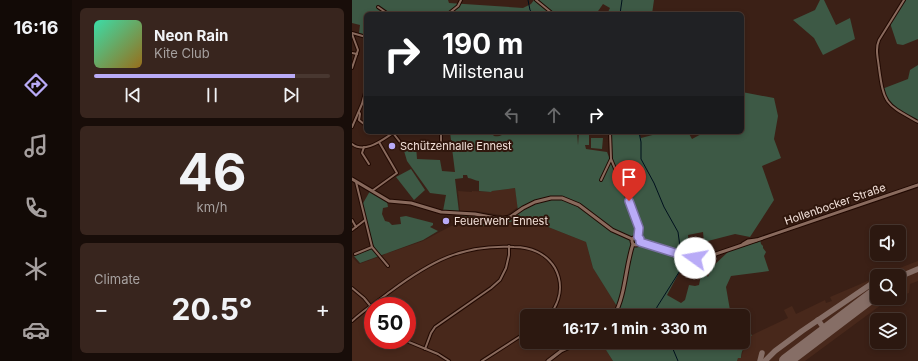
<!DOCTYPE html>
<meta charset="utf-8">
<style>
:root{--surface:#2c1810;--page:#38251e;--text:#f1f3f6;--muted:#a6a09f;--line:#483730;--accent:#b9abf7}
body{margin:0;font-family:Inter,sans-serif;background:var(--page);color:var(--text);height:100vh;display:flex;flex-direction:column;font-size:15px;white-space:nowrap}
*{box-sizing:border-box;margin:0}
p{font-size:13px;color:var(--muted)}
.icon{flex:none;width:22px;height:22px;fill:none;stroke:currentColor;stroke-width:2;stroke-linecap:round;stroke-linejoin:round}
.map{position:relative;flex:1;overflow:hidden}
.details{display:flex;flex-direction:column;gap:8px;padding:8px;background:#180d09;width:280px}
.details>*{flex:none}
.hud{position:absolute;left:12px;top:12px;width:380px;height:122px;border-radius:6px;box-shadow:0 2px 6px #0003,0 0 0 1px var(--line);background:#202124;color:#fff;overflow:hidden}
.controls{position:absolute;left:518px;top:225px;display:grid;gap:8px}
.controls a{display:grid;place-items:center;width:36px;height:36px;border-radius:6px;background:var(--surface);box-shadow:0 2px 6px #0003,0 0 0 1px var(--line);font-size:20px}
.speed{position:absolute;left:12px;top:297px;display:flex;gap:8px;font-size:20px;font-weight:700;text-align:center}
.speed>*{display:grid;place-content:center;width:52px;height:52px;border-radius:50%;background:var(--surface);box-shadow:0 2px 6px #0003,0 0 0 1px var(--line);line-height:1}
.speed .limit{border:6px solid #d22;background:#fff;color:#111}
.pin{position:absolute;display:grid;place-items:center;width:34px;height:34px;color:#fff;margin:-41px -17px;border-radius:50% 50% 50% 0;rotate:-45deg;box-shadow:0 0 4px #0007}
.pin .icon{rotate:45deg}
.me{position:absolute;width:44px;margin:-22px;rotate:283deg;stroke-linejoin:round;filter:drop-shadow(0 0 3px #0008)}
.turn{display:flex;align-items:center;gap:14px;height:84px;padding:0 12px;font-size:18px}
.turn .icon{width:52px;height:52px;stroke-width:2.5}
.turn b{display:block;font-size:28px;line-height:34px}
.lanes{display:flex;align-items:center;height:38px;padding:0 12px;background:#0003;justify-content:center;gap:20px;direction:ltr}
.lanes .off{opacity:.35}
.big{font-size:30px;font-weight:700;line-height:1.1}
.details .widget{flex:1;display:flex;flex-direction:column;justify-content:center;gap:6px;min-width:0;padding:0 14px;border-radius:6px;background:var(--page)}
.details .dial{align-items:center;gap:0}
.dial b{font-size:52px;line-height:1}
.song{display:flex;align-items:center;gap:12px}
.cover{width:48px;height:48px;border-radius:6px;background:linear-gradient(135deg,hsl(160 70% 55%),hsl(40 70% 35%))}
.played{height:4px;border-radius:2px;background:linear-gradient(90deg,var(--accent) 85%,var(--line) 85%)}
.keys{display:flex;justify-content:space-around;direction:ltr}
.heat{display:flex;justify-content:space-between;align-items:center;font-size:22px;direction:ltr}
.trip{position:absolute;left:168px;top:309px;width:230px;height:40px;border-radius:6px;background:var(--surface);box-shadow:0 2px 6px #0003,0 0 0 1px var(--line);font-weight:700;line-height:40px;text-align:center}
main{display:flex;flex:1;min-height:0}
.tab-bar{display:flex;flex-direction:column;width:72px;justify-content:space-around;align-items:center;background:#120a06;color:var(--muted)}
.tab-bar .icon{width:28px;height:28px}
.tab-bar .on{color:var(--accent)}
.tab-bar b{font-size:18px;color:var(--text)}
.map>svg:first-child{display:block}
</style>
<main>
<nav class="tab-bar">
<b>16:16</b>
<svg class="icon on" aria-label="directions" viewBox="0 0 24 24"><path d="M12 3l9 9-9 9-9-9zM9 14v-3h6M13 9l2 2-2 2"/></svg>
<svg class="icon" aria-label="music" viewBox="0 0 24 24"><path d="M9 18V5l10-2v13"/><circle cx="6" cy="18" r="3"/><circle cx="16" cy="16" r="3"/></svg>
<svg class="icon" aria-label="phone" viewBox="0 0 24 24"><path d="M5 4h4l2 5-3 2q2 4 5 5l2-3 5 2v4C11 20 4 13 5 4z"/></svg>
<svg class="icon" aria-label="climate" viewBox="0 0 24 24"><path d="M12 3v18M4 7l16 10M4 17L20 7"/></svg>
<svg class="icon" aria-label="car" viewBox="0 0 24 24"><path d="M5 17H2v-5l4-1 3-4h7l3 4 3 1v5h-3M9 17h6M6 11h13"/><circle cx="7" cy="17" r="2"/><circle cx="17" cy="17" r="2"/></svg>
</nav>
<section class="details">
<div class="widget">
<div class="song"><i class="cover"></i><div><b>Neon Rain</b><p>Kite Club</p></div></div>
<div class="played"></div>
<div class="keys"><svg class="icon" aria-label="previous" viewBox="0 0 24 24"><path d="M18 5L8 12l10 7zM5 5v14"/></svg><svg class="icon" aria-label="pause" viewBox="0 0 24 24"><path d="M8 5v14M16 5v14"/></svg><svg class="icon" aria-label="next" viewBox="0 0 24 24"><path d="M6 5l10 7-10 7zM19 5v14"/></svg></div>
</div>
<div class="widget dial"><b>46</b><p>km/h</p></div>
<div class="widget"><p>Climate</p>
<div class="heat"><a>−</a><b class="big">20.5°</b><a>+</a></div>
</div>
</section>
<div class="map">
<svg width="566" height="361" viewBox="0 0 566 361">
<rect width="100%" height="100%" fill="#3b2016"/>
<!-- built -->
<g fill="#48281b" fill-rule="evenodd">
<path d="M163,188L166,207L155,215H149L124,211H108L106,191L120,192V191L139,192L140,191Z"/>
<path d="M158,222L186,223L234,242L241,268L271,316H175V342H258L255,344L254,350L261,361H0V257L7,264L32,255L34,253L39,252L71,241L99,226H132ZM21,306H55V340H21Z"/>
<path d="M566,261V281L558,284L557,293L547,296V276H527Z"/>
<path d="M525,277V298H542L533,302L453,361H385L386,358H389L392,348L396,344L398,336L436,318L432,310L440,306L444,314L473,300L474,303L480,301L478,297Z"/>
</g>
<!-- green -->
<g fill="#3d5945">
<path d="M0,0H96L97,3L171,8L179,4L182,0H302L300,14H255L258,8L251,4L244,14H14V35L7,33L8,25L0,23Z"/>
<path d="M468,0H472L484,25L498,18L503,39L471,55L462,38L441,20L463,10Z"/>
<path d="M552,0H566V39L551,45L545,44L538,23Z"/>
<path d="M566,65V123L540,107L530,89L556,79L558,70Z"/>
<path d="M390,92L422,98L426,116L422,139L429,158L410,166L422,200L398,237L383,234L352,242L351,232L336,235L339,258L331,256L329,269L315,295L329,303L333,300L337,285L343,286L347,285L350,270L356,277L360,267L376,252V250L408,239L409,244L411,246V248L414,252L412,256L417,271L379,276L374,287L379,316H271L241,268L234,242L186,223L158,222L132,226L111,225L109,214L153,220L160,218L166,211L163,188L140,191L139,192L127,191V181C123,181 120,178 116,178L115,175H111V178L103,179L107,212L91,211L94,195L78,193L55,161L50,144L64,146L65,159L88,160L90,171L103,172L98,132H138L142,136C147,137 150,136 153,132H225L226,145L227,132H237V145H229H233L234,149L255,152L284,224C285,229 287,234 281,237H285L288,232L287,228L259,159L258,132H286L289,138L312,132H336L340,139L353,132H390V112L393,110L390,103Z"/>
<path d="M239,138H251L250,149L239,148Z"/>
<path d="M59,169L73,190L62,200L44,177Z"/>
<path d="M18,191L35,201L36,207L31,208L30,214L33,221L37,222L40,225L49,224L48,217L54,216L81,223V225L78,227L86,231L71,240L8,263L2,256L22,248L10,205Z"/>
<path d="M391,329L400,335C397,338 397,341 395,345C391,351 390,348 389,358H386L385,361H261L254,350L255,344L258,342H391Z"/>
</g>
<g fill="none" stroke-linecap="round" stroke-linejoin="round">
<!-- stream -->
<g stroke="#00101d" stroke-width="1">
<path d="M176,0L178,10L181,14"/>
<path d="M268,14L270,0"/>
<path d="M287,132L289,142V159L302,183L312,207L326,232L329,254"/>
<path d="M307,316L304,310L305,307L329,269L330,264L329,257"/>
<path d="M318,342L326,361"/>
</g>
<!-- taxiway -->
<g stroke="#866e66" stroke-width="5.5">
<path d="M533,276L537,274L541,276"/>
<path d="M547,277L566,269"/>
<path d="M466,320L474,331"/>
<path d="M408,361L410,353"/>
<path d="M413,361L423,351L450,331L525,280"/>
</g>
<!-- runway -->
<path stroke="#866e66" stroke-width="14" d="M434,361L525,292"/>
<!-- street casing -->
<g stroke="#210902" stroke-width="4">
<g id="street">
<path d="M184,0L201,14"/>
<path d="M552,0L527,40C523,49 526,58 527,68C532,105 534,104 566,122"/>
<path d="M26,7L36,14"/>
<path d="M96,14L106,6L109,0"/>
<path d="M0,33L14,37"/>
<path d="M0,34L6,50L0,68"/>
<path d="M0,53L5,54"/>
<path d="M7,112L8,114L7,120L12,124"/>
<path d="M0,127L10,104L14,89"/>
<path d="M258,132L259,159L286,224L288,232L286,237"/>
<path d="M41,133L48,142L51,143L89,146V132"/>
<path d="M0,144C13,154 30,140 41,133"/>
<path d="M89,146L100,147"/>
<path d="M12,147L10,153L17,164"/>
<path d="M249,180L259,159"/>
<path d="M4,182L20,247L36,266"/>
<path d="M20,191L45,173L27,142"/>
<path d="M0,220L4,227"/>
<path d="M0,230L13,220"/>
<path d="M3,254L20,247"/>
<path d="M0,288L12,298L21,309"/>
<path d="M0,321C12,310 26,301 39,291C78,262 110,244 162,247C178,247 194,253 203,268C212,285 208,302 197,316"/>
<path d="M52,340L86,354L97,361"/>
<path d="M73,349L79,333L83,327L139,288L148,280L154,268L157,255V246"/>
<path d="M130,361L175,332"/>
</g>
</g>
<!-- secondary casing -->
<g stroke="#210902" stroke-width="5">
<g id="secondary">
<path d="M0,179L37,201L59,203L89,212L123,214L149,219L158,217L171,208L183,202L199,198H210L227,205L260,230L280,239"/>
<circle cx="284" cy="241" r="4"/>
<path d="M288,242C310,247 332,261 355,257L566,185"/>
<path d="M391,244L396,241L404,240"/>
<path d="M262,316C274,294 273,268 281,244"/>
<path d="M196,361L209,351L229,342"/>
</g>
</g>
<!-- street -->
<use href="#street" stroke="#896a5d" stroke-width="2"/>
<!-- secondary -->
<use href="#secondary" stroke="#896a5d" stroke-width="3"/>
</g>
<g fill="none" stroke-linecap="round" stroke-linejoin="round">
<!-- route casing -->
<g stroke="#786fa1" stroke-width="10">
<path id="route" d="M277,201L287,228L286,237L288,239V242L333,256L343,258"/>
</g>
<!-- route -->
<use href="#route" stroke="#b9abf7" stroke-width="7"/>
</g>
<!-- markers -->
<g fill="#b9abf7" stroke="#30170d" stroke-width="1.5">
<circle cx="40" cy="146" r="4"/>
<circle cx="94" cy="221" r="4"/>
</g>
<g text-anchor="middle" stroke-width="4" stroke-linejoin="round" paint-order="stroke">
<!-- poi labels -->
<g font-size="11" fill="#f4e2db" stroke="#30170d" text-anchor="start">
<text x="48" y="150">Schützenhalle Ennest</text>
<text x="102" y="225">Feuerwehr Ennest</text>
</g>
<!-- street labels -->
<g font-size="11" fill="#f4e2db" stroke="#30170d">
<text transform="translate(483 204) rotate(-19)" y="4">Hollenbocker Straße</text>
</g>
</g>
</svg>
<div class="controls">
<a><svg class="icon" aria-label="sound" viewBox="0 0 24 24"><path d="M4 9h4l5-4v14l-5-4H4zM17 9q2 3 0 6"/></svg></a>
<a><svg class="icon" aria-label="search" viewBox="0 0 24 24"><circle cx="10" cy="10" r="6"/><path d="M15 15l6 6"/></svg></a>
<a><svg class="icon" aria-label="layers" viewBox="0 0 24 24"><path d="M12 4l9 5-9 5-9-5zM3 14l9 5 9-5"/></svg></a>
</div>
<div class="speed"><div class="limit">50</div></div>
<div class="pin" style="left:277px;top:201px;background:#d93025"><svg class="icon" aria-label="arrive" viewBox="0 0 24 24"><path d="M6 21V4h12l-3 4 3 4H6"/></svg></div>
<svg class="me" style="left:343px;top:258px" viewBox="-20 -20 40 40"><circle r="19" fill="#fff"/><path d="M0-13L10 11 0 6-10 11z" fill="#b9abf7"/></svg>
<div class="trip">16:17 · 1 min · 330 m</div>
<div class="hud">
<div class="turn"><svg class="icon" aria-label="right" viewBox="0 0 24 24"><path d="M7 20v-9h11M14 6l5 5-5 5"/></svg><div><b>190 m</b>Milstenau</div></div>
<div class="lanes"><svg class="icon off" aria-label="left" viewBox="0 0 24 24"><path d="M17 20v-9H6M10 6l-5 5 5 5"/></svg><svg class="icon off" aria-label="ahead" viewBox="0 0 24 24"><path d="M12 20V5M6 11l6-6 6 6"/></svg><svg class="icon" aria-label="right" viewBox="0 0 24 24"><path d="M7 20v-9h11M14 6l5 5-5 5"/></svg></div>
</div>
</div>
</main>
